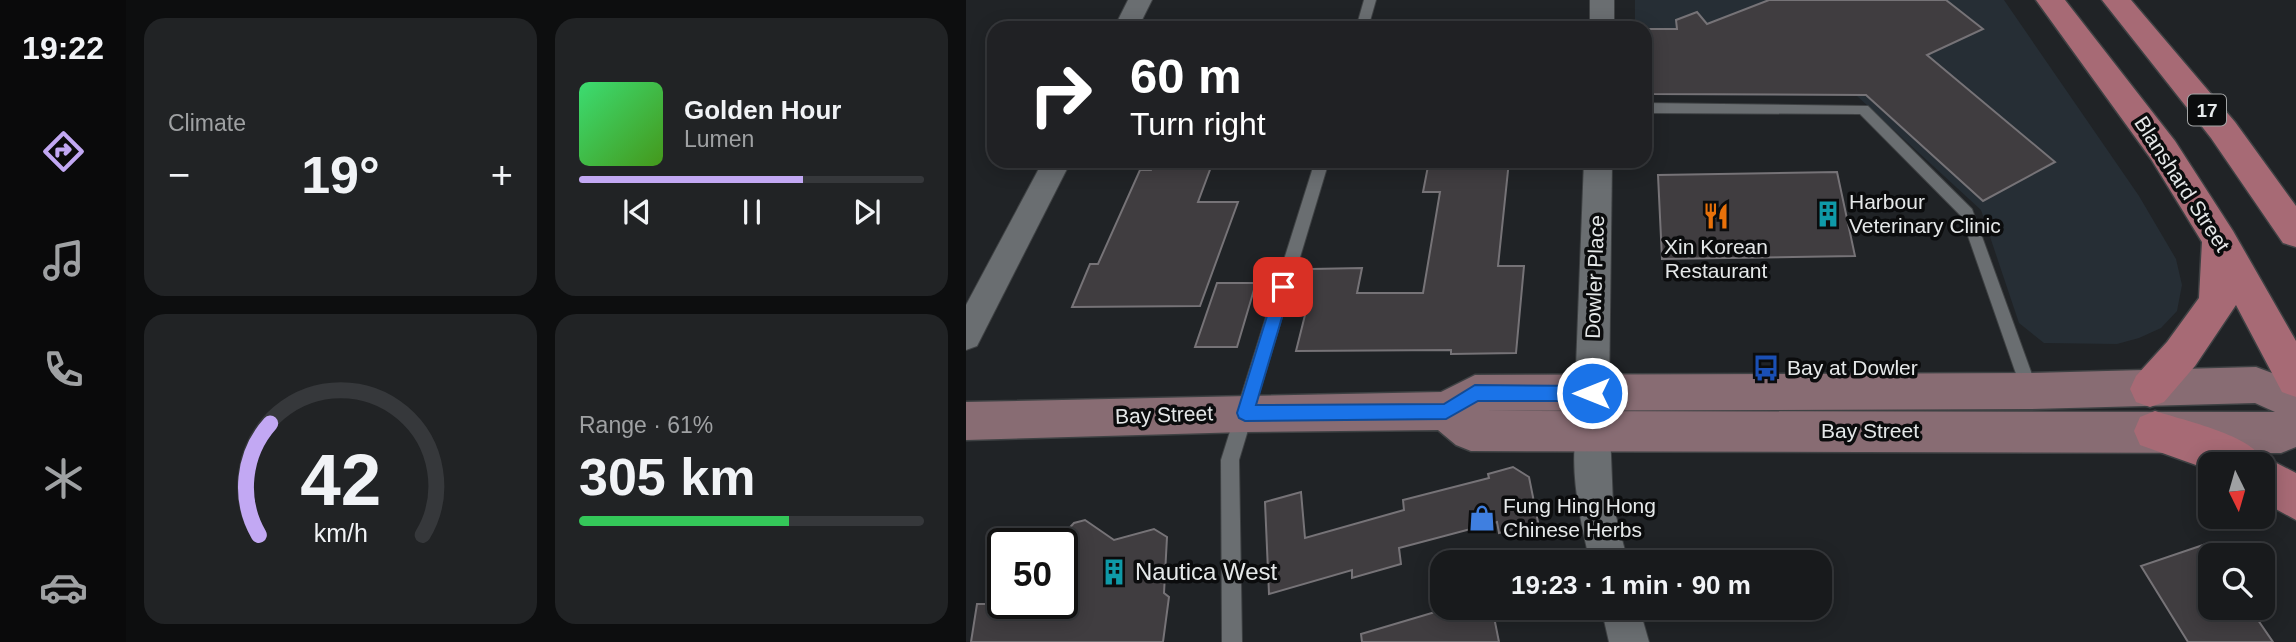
<!DOCTYPE html>
<meta charset="utf-8">
<style>
:root{--surface:#181a1c;--page:#212325;--text:#f1f3f6;--muted:#9fa1a3;--line:#36383b;--accent:#c2a8f3}
body{margin:0;font-family:Helvetica,sans-serif;background:var(--page);color:var(--text);height:100vh;display:flex;flex-direction:column;font-size:26px;white-space:nowrap}
*{box-sizing:border-box;margin:0}
p{font-size:23px;color:var(--muted)}
.icon{flex:none;width:38px;height:38px;fill:none;stroke:currentColor;stroke-width:2;stroke-linecap:round;stroke-linejoin:round}
.map{position:relative;flex:1;overflow:hidden}
.sheet{display:flex;flex-direction:column;gap:18px;padding:18px;background:#0d0e0f;width:840px}
.sheet>*{flex:none}
.banner{position:absolute;left:21px;top:21px;width:665px;height:147px;border-radius:21px;box-shadow:0 4px 18px #0003,0 0 0 2px var(--line);background:#202124;color:#fff;overflow:hidden}
.needle{width:46px;rotate:175deg}
.tools{position:absolute;left:1232px;top:452px;display:grid;gap:14px}
.tools a{display:grid;place-items:center;width:77px;height:77px;border-radius:14px;background:var(--surface);box-shadow:0 4px 18px #0003,0 0 0 2px var(--line);font-size:35px}
.speed{position:absolute;left:21px;top:528px;display:flex;gap:14px;font-size:35px;font-weight:700;text-align:center}
.speed>*{display:grid;place-content:center;width:91px;height:91px;border-radius:50%;background:var(--surface);box-shadow:0 4px 18px #0003,0 0 0 2px var(--line);line-height:1}
.speed .limit{border:4px solid #111;border-radius:10px;background:#fff;color:#111}
.pin{position:absolute;display:grid;place-items:center;width:60px;height:60px;color:#fff;margin:-30px;border-radius:14px;box-shadow:0 4px 10px #0006}
.me{position:absolute;width:77px;margin:-38px;rotate:270deg;stroke-linejoin:round;filter:drop-shadow(0 0 5px #0008)}
.turn{display:flex;align-items:center;gap:24px;height:147px;padding:0 28px;font-size:32px}
.turn .icon{width:91px;height:91px;stroke-width:2.5}
.turn b{display:block;font-size:49px;line-height:60px}
.big{font-size:52px;font-weight:800;line-height:1.1}
.sheet .card{flex:1;display:flex;flex-direction:column;justify-content:center;gap:10px;min-width:0;padding:0 24px;border-radius:21px;background:var(--page)}
.sheet .dial{align-items:center;gap:0}
.dial svg{height:182px;overflow:visible;fill:none;stroke:var(--line);stroke-width:7;stroke-linecap:round;text-anchor:middle}
.dial text{fill:var(--text);stroke:none}
.song{display:flex;align-items:center;gap:21px}
.cover{width:84px;height:84px;border-radius:10px;background:linear-gradient(135deg,hsl(140 70% 55%),hsl(100 70% 35%))}
.played{height:7px;border-radius:4px;background:linear-gradient(90deg,var(--accent) 65%,var(--line) 65%)}
.keys{display:flex;justify-content:space-around;direction:ltr}
.heat{display:flex;justify-content:space-between;align-items:center;font-size:38px;direction:ltr}
.charge{height:10px;border-radius:5px;background:linear-gradient(90deg,#34c759 61%,var(--line) 0)}
.sheet .tiles{flex:1;display:grid;gap:18px;grid-template-columns:repeat(2,1fr)}
.trip{position:absolute;left:464px;top:550px;width:402px;height:70px;border-radius:21px;background:var(--surface);box-shadow:0 4px 18px #0003,0 0 0 2px var(--line);font-weight:800;line-height:70px;text-align:center}
main{display:flex;flex:1;min-height:0}
.menu{display:flex;flex-direction:column;width:126px;justify-content:space-around;align-items:center;background:#0a0a0b;color:var(--muted)}
.menu .icon{width:49px;height:49px}
.menu .current{color:var(--accent)}
.menu b{font-size:32px;color:var(--text)}
.map>svg:first-child{display:block}
</style>
<main>
<nav class="menu">
<b>19:22</b>
<svg class="icon current" aria-label="directions" viewBox="0 0 24 24"><path d="M12 3l9 9-9 9-9-9zM9 14v-3h6M13 9l2 2-2 2"/></svg>
<svg class="icon" aria-label="music" viewBox="0 0 24 24"><path d="M9 18V5l10-2v13"/><circle cx="6" cy="18" r="3"/><circle cx="16" cy="16" r="3"/></svg>
<svg class="icon" aria-label="phone" viewBox="0 0 24 24"><path d="M5 4h4l2 5-3 2q2 4 5 5l2-3 5 2v4C11 20 4 13 5 4z"/></svg>
<svg class="icon" aria-label="climate" viewBox="0 0 24 24"><path d="M12 3v18M4 7l16 10M4 17L20 7"/></svg>
<svg class="icon" aria-label="car" viewBox="0 0 24 24"><path d="M5 17H2v-5l4-1 3-4h7l3 4 3 1v5h-3M9 17h6M6 11h13"/><circle cx="7" cy="17" r="2"/><circle cx="17" cy="17" r="2"/></svg>
</nav>
<section class="sheet">
<div class="tiles">
<div class="card"><p>Climate</p>
<div class="heat"><a>−</a><b class="big">19°</b><a>+</a></div>
</div>
<div class="card">
<div class="song"><i class="cover"></i><div><b>Golden Hour</b><p>Lumen</p></div></div>
<div class="played"></div>
<div class="keys"><svg class="icon" aria-label="previous" viewBox="0 0 24 24"><path d="M18 5L8 12l10 7zM5 5v14"/></svg><svg class="icon" aria-label="pause" viewBox="0 0 24 24"><path d="M8 5v14M16 5v14"/></svg><svg class="icon" aria-label="next" viewBox="0 0 24 24"><path d="M6 5l10 7-10 7zM19 5v14"/></svg></div>
</div>
<div class="card dial"><svg viewBox="0 0 100 80">
<path d="M14 69A42 42 0 1 1 86 69"/>
<path d="M14 69A42 42 0 0 1 19 20" stroke="#c2a8f3"/>
<text x="50" y="56" font-size="32" font-weight="700">42</text>
<text x="50" y="72" font-size="11">km/h</text>
</svg></div>
<div class="card"><p>Range · 61%</p><b class="big">305 km</b><div class="charge"></div></div>
</div>
</section>
<div class="map">
<svg width="1330" height="642" viewBox="0 0 1330 642">
<rect width="100%" height="100%" fill="#202326"/>
<!-- built -->
<path fill="#262e35" d="M669,0H1038L1173,196L1210,259L1216,285L1211,311L1195,328L1173,338L1151,344L1078,343L1053,323L1015,210L891,96L679,95V28H669Z"/>
<!-- building -->
<g fill="#403d40" stroke="#767377" stroke-width="2">
<path d="M803,0H980L1017,29L961,55L1089,162L1017,201L900,95L683,94L682,29H711L710,20L731,12L741,24Z"/>
<path d="M189,161H241L239,167H245L232,202H272L234,306L106,307L124,264H132L174,170H185Z"/>
<path d="M463,161H543L532,266H558L550,353L485,354V350L330,351L343,299H338L345,269L396,268L391,293H457L474,192H457Z"/>
<path d="M871,172L889,256L696,259L692,175Z"/>
<path d="M251,283H290L271,347H229Z"/>
<path d="M547,467L563,477L572,522L533,533L531,522L433,548L435,564L386,578V570L303,594L299,502L335,492L339,538L438,510L437,500L523,478L522,474Z"/>
<path d="M119,520L148,540L188,529L201,537L198,593L203,597L197,642H5L11,604H96V536L108,523Z"/>
<path d="M1240,544L1247,555H1244V607H1283L1307,642H1222L1175,566Z"/>
<path d="M486,607H526L533,642H396L395,634Z"/>
</g>
<g fill="none" stroke-linecap="round" stroke-linejoin="round">
<!-- service casing -->
<g stroke="#3e4143" stroke-width="2">
<g id="service">
<path d="M398,0H410L402,28H390Z"/>
<path d="M679,103L902,106L1006,209L1072,391L1070,396L1064,399L1058,396L1056,391L995,216L894,114L679,113Z"/>
<path d="M349,161H363L273,460L276,642H256L255,460Z"/>
</g>
</g>
<!-- minor casing -->
<g stroke="#3e4143" stroke-width="2">
<g id="minor">
<path d="M162,0H186L172,28H148Z"/>
<rect x="624" y="0" width="24" height="28"/>
<path d="M77,161H105L11,346L0,350V305Z"/>
<path d="M618,161H646L643,393L638,404L626,408L614,404L609,393Z"/>
<path d="M627,415L639,420L644,431L647,505L662,562H624C615,524 599,455 615,420Z"/>
<path d="M635,607H673L683,642H643Z"/>
</g>
</g>
<!-- secondary casing -->
<g stroke="#3e4143" stroke-width="3">
<path id="secondary" d="M1290,367L1330,382V447L1315,453L505,451L490,445L472,430L279,432L0,440V402L475,392L509,375L1064,373ZM1289,403L1309,412L517,411L1064,409Z"/>
</g>
<!-- primary casing -->
<g stroke="#3e4143" stroke-width="3">
<g id="primary">
<path d="M1070,0H1099L1209,141L1267,231L1330,341V397L1316,392L1270,305L1229,366L1198,402L1184,407L1170,402L1164,389L1170,376L1201,342L1233,298L1236,242L1185,159Z"/>
<path d="M1136,0H1165L1269,122L1330,206V247L1317,243L1245,138Z"/>
<path d="M1189,411C1213,419 1284,435 1294,457L1297,456L1330,473V520L1297,502V464H1244V470L1174,445L1168,431L1174,417Z"/>
</g>
</g>
<!-- service -->
<use href="#service" fill="#6a6e71" fill-rule="evenodd"/>
<!-- minor -->
<use href="#minor" fill="#6a6e71" fill-rule="evenodd"/>
<!-- secondary -->
<use href="#secondary" fill="#886c73" fill-rule="evenodd"/>
<!-- primary -->
<use href="#primary" fill="#a76a75" fill-rule="evenodd"/>
</g>
<!-- route -->
<path fill="#1a73e8" stroke="#114b97" stroke-width="2" d="M317,280L325,287L290,405L478,404L509,385L626,386L632,388L634,393L632,399L626,401H512L480,419L279,421L273,418L271,413L310,287Z"/>
<!-- icons -->
<defs>
<g id="building-bare" transform="scale(2.1)"><path d="M-4-6H4V6H1V3H-1V6H-4ZM-2.5-4.3h1.7v1.8h-1.7ZM.8-4.3h1.7v1.8H.8ZM-2.5-1h1.7V.8h-1.7ZM.8-1h1.7V.8H.8Z" fill="#0f9aa8" stroke="#0b0c0d" stroke-width="2.5" paint-order="stroke"/></g>
<g id="restaurant-bare" transform="scale(2.1)"><path d="M-5-6h1v4h1v-4h1v4h1v-4h1v5L-1.5 .5V6h-2V.5L-5-1ZM5-6V6H3V1.5H1.5Q1.5-4 5-6Z" fill="#e8710a" stroke="#0b0c0d" stroke-width="2.5" paint-order="stroke"/></g>
<g id="bus-bare" transform="scale(2.1)"><path d="M-5-6H5V4H4V6H2V4H-2V6H-4V4H-5ZM-3.5-4V0h7V-4ZM-3.5 1.2v1.5H-2V1.2ZM2 1.2v1.5H3.5V1.2Z" fill="#1a4fb4" stroke="#0b0c0d" stroke-width="2.5" paint-order="stroke"/></g>
<g id="shop-bare" transform="scale(2.1)"><path d="M-5-2.5h2.3a2.7 3.5 0 0 1 5.4 0H5L5.5 6h-11ZM-1.5-2.5h3a1.5 2.3 0 0 0-3 0Z" fill="#3f7fe0" stroke="#0b0c0d" stroke-width="2.5" paint-order="stroke"/></g>
</defs>
<g fill-rule="evenodd">
<use href="#building-bare" x="862" y="214"/>
<use href="#restaurant-bare" x="750" y="216"/>
<use href="#bus-bare" x="800" y="368"/>
<use href="#shop-bare" x="516" y="518"/>
<use href="#building-bare" x="148" y="572"/>
</g>
<g text-anchor="middle" stroke-width="7" stroke-linejoin="round" paint-order="stroke">
<!-- shield labels -->
<rect fill="#0b0c0d" stroke="#a4a6a7" stroke-width="2" x="1222" y="94.5" width="38" height="31" rx="5"/>
<g font-size="19" font-weight="bold" fill="#e5e8e9">
<text x="1241" y="117">17</text>
</g>
<!-- street labels -->
<g font-size="21" fill="#e5e8e9" stroke="#0b0c0d">
<text transform="translate(1216 184) rotate(57)" y="7">Blanshard Street</text>
<text transform="translate(629 277) rotate(-88)" y="7">Dowler Place</text>
<text transform="translate(198 415) rotate(-2)" y="7">Bay Street</text>
<text x="904" y="438">Bay Street</text>
</g>
<!-- poi labels -->
<g font-size="21" fill="#e5e8e9" stroke="#0b0c0d" text-anchor="start">
<text x="883" y="209">Harbour<tspan x="883" dy="24">Veterinary Clinic</tspan></text>
<text x="750" y="254" text-anchor="middle">Xin Korean<tspan x="750" dy="24">Restaurant</tspan></text>
<text x="821" y="375">Bay at Dowler</text>
<text x="537" y="513">Fung Hing Hong<tspan x="537" dy="24">Chinese Herbs</tspan></text>
</g>
<!-- near-poi labels -->
<g font-size="24" fill="#e5e8e9" stroke="#0b0c0d" text-anchor="start">
<text x="169" y="580">Nautica West</text>
</g>
</g>
</svg>
<div class="tools">
<a><svg class="needle" viewBox="-14 -14 28 28"><path d="M0-13l5 13h-10z" fill="#e53935"/><path d="M0 13l5-13h-10z" fill="#9fa1a3"/></svg></a>
<a><svg class="icon" aria-label="search" viewBox="0 0 24 24"><circle cx="10" cy="10" r="6"/><path d="M15 15l6 6"/></svg></a>
</div>
<div class="speed"><div class="limit">50</div></div>
<div class="pin" style="left:317px;top:287px;background:#d93025"><svg class="icon" aria-label="arrive" viewBox="0 0 24 24"><path d="M6 21V4h12l-3 4 3 4H6"/></svg></div>
<svg class="me" style="left:626px;top:393px" viewBox="-20 -20 40 40"><circle r="17" fill="#1a73e8" stroke="#fff" stroke-width="3"/><path d="M0-11L8 9 0 5-8 9z" fill="#fff"/></svg>
<div class="trip">19:23 · 1 min · 90 m</div>
<div class="banner">
<div class="turn"><svg class="icon" aria-label="right" viewBox="0 0 24 24"><path d="M7 20v-9h11M14 6l5 5-5 5"/></svg><div><b>60 m</b>Turn right</div></div>
</div>
</div>
</main>
